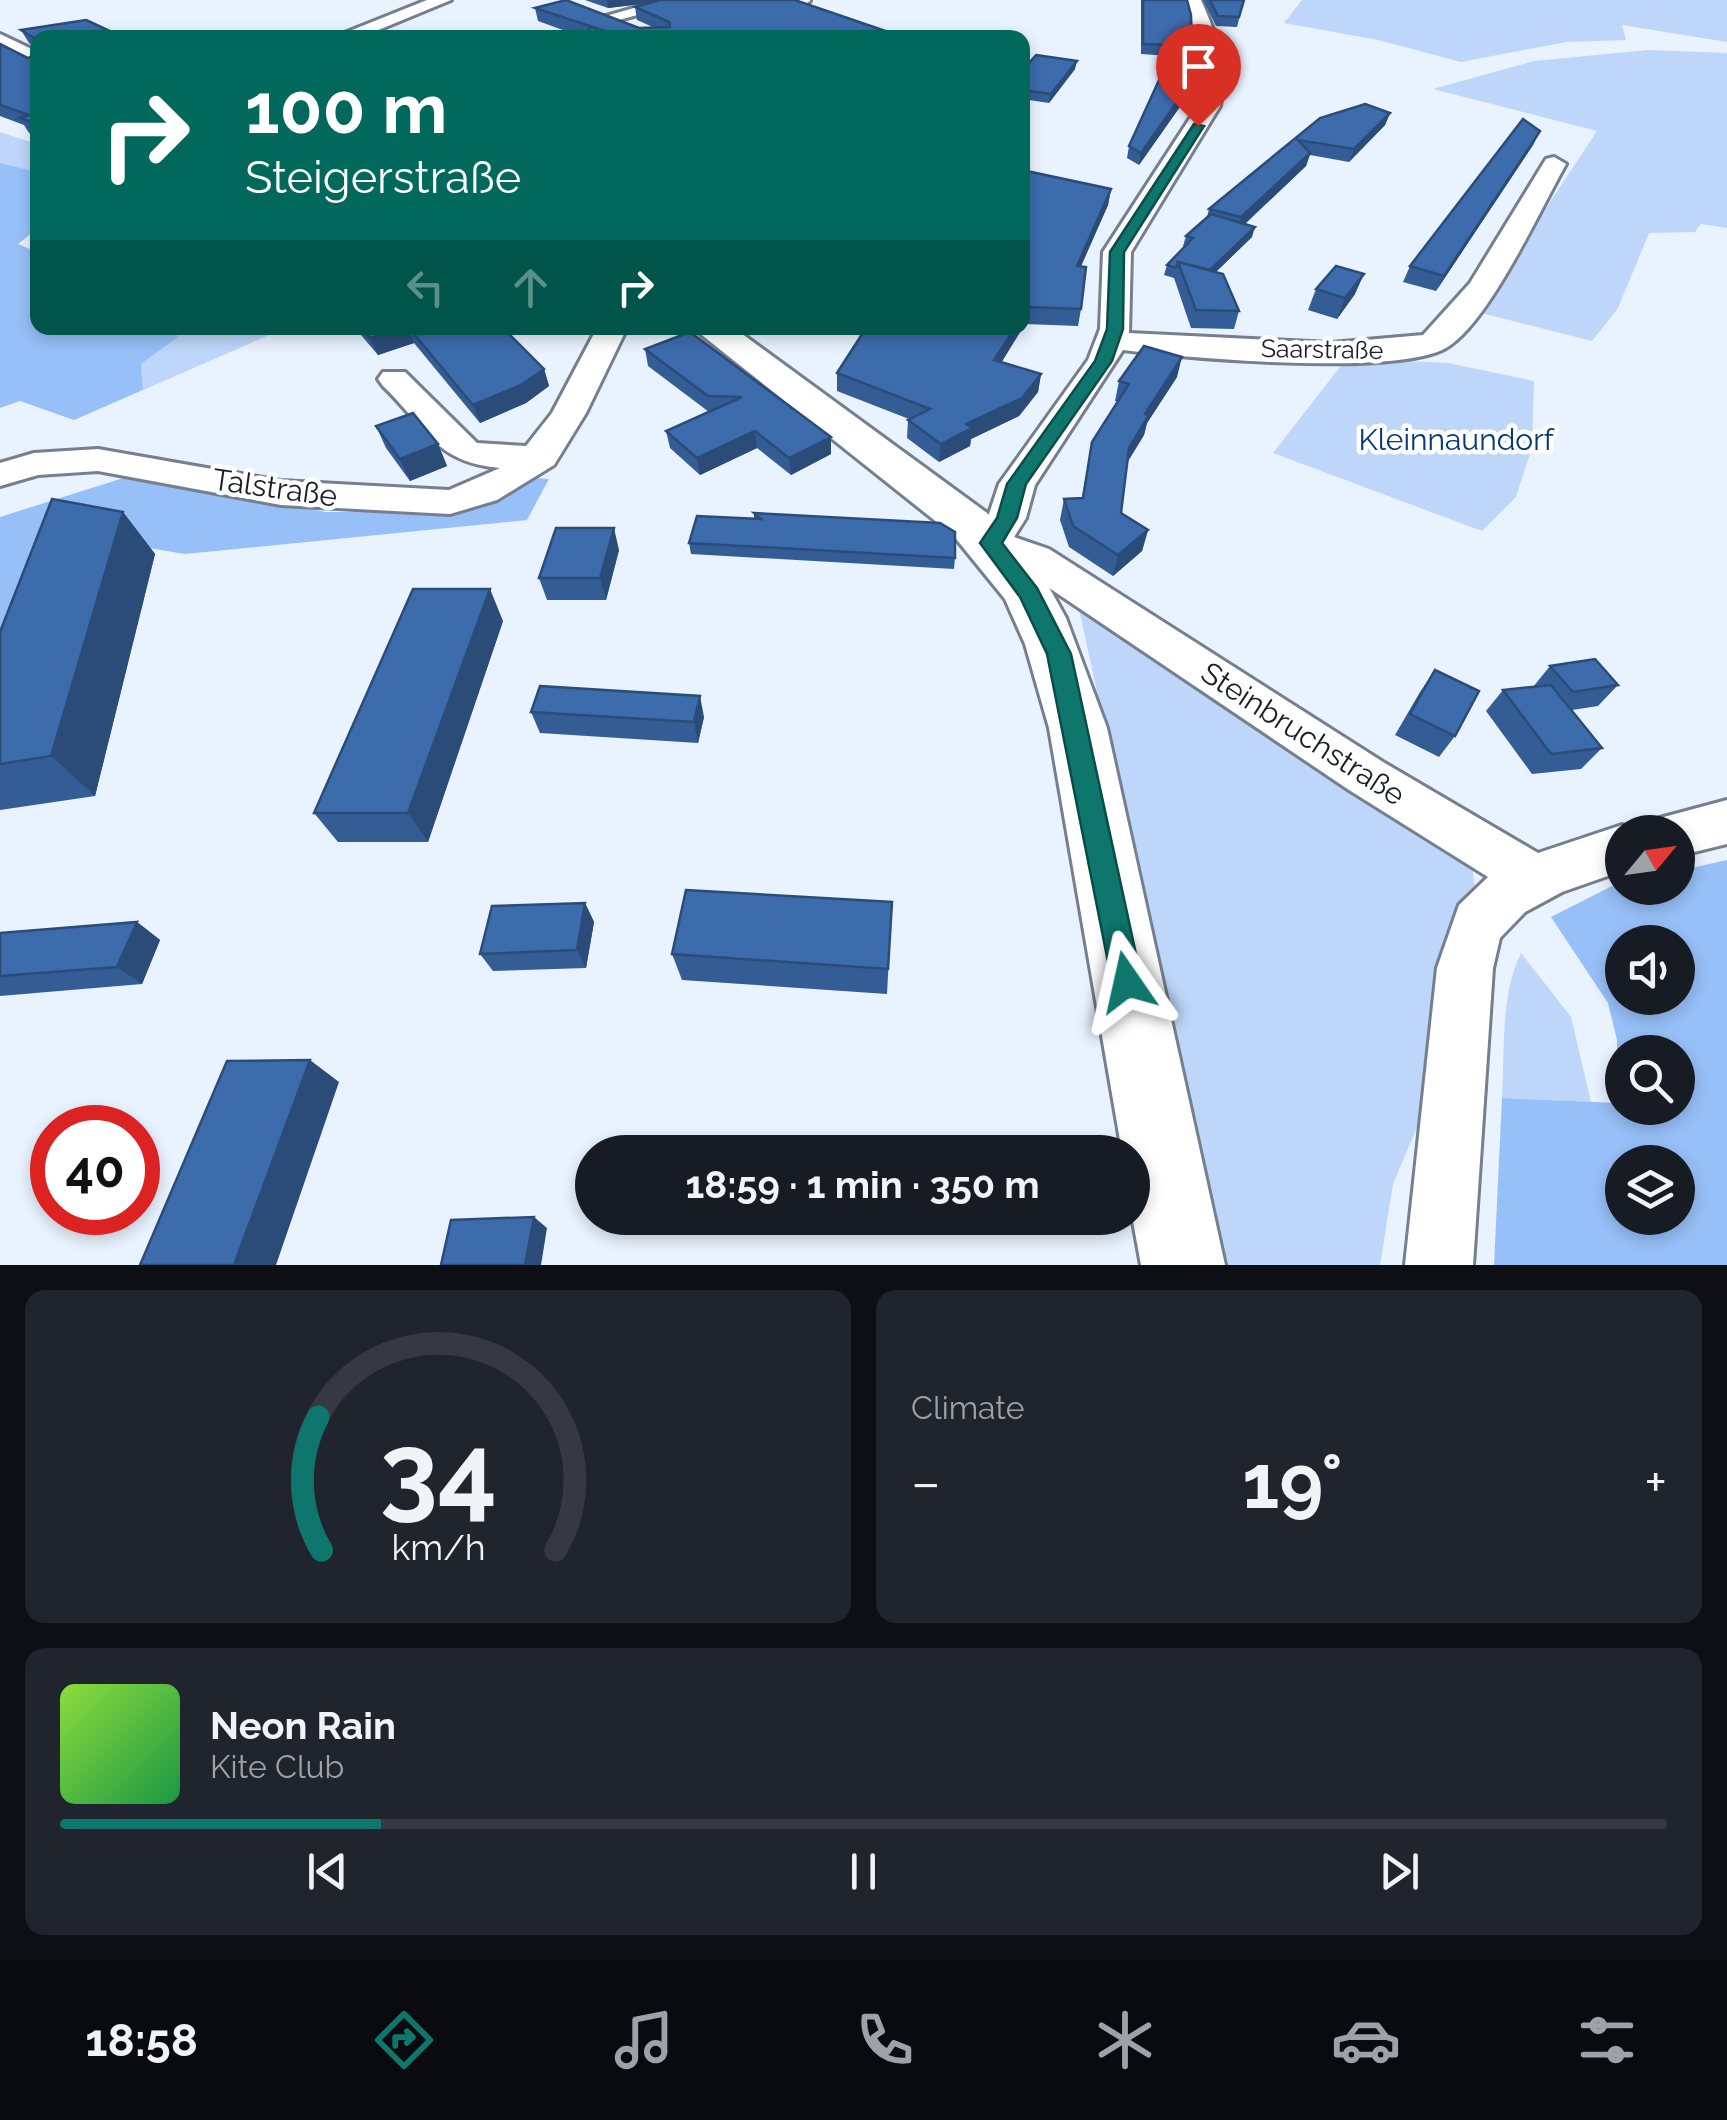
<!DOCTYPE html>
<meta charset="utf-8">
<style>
:root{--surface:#171b24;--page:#20242c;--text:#f1f3f6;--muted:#9ea1a6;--line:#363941;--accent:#0f766e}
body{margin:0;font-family:Raleway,sans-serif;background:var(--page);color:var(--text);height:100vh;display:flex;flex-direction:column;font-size:38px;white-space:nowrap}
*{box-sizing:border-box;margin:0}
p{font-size:32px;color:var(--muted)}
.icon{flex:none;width:55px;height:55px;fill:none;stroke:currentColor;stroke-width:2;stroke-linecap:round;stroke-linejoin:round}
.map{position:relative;height:1265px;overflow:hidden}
.drawer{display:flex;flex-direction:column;gap:25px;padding:25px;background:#0d0f14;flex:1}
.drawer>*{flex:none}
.guide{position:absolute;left:30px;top:30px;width:1000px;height:305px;border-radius:20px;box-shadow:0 5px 15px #0003;background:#00695c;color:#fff;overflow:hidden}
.needle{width:65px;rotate:61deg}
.fabs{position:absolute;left:1605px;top:815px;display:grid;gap:20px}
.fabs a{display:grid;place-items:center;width:90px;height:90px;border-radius:50%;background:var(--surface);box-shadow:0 5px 15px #0003;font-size:50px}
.speed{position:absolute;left:30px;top:1105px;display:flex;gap:20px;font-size:50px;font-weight:700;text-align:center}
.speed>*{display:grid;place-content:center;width:130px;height:130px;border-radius:50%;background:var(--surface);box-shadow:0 5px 15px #0003;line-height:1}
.speed .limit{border:15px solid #d22;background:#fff;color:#111}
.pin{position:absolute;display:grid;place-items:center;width:85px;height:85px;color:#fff;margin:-102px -42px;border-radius:50% 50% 50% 0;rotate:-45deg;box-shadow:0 0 10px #0007}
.pin .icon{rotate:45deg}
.me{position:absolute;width:110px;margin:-55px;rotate:349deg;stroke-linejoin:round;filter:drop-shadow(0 0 8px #0008)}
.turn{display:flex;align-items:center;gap:35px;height:210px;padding:0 50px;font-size:45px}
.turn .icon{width:130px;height:130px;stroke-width:2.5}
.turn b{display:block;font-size:70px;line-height:85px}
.lanes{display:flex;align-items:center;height:95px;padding:0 50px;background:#0003;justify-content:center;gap:50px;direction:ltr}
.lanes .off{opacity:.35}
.big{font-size:75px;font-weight:700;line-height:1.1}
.drawer .card{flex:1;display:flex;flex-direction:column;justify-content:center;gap:15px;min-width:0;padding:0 35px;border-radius:20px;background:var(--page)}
.drawer .dial{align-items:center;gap:0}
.dial svg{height:260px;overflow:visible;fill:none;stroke:var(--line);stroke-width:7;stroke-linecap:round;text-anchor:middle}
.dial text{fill:var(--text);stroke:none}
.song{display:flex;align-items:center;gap:30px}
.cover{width:120px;height:120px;border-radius:15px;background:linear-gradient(135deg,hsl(90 70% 55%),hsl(140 70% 35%))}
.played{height:10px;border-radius:5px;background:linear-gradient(90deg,var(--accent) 20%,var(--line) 20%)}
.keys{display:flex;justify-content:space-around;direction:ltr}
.heat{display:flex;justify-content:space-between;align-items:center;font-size:55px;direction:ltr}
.drawer .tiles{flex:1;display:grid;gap:25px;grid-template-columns:1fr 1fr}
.card:last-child{grid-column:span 2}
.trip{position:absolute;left:575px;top:1135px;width:575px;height:100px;border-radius:50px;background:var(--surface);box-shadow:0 5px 15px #0003;font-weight:700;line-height:100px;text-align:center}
.dock{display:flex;height:160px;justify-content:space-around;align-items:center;background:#090b0e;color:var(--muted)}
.dock .icon{width:70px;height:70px}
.dock .on{color:var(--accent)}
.dock b{font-size:45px;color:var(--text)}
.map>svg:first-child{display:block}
</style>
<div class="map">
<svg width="1727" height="1265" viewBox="0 0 1727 1265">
<rect width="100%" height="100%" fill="#e9f2ff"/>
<!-- green -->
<g fill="#bdd6f9">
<path d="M1302,0H1727V42L1622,25L1626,40L1566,42L1461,62L1378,40L1284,23Z"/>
<path d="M1648,50L1727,53V228L1701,224L1695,232L1649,233L1618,308L1592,341L1477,312L1597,131L1433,89L1534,61Z"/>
<path d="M0,132L37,144V172L0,163Z"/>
<path d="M180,328H285L143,390L141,364L177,338Z"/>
<path d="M1347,358L1448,363L1534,381L1532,447L1516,497L1482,531L1273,453Z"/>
<path d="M1078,605L1472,865L1475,890L1446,937L1424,1111L1393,1184L1380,1265H1223Z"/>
<path d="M1521,953L1571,1017L1591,1102L1502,1098C1505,1051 1500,996 1521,953Z"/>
</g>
<!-- forest -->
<g fill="#97c0f8" fill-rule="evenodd">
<path d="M0,163L37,172V229L18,244L37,252L38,328H180L177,338L141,364L143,390L74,420L20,401L0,408Z"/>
<path d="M136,474L326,512H448L500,500L536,478L549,479L527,520L185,554L82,537L0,783V517Z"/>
<path d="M1727,860V1265H1494L1502,1098L1618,1103L1617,1040L1608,1003L1551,917L1616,884L1678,888V871ZM1622,942H1678V998H1622ZM1622,1052H1678V1108H1622ZM1622,1162H1678V1218H1622Z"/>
</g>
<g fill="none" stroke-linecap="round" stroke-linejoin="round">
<!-- minor casing -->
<g stroke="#757f8d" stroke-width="6">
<g id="minor">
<path d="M427,0H451L359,38H332Z"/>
<path d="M662,0H692L608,23L599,18Z"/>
<path d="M788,0H810V1L802,6Z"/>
<path d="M1185,0H1201C1217,35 1227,68 1220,106L1131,252L1129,333L1331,343L1423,335L1470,283L1546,159L1554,157L1566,164C1541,208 1487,327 1444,349C1390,376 1188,358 1123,350L1035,485L1026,518L1014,537L1049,549L1383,762L1538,853L1622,825L1640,832H1622V871L1562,892L1525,912L1500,938L1493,968L1473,1265H1405L1437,968L1459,905L1488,877L1349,790L1021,569L977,552L972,543L988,517L999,484L1088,360L1100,329L1103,252L1198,106L1201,52Z"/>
<path d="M597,328H627L586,413L554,465L497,500L450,514L281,505L98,471L38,475L0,486V463L34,453L98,449L281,481L449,490L500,468C434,462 426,427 383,386L378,379L383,372H405L477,443L526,446L552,413Z"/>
<path d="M1727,800V844L1678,856V832H1653L1660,818Z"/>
</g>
</g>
<!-- tertiary casing -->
<g stroke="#757f8d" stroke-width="6">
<g id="tertiary">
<path d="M0,34L38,52V69L0,50Z"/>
<path d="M693,328H734L987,513L1009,535L1045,580L1066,618L1107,728L1225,1265H1141L1132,1216V1152H1122L1049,728L1025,644L1005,599L953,535Z"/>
</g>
</g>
<!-- minor -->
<use href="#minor" fill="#fff" fill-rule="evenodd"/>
<!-- tertiary -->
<use href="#tertiary" fill="#fff" fill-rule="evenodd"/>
</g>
<!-- wall -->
<g fill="#345d95">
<path d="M585,0H795L897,35L917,38H585L538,21L535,8L639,28H655L637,20L635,7L652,3L608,8Z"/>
<path d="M1141,0H1187L1191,91L1139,165L1127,158L1129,146L1170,56L1141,54Z"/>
<path d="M1203,0H1244L1237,27L1216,26Z"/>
<path d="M21,30L116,34L141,38H38V136L29,133L24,125L0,116V44L28,58L34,55V47L29,43Z"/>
<path d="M1075,69L1049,103L1022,99V71Z"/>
<path d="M1390,113L1385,125L1349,162L1310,155L1306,166L1245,224L1252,237L1216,272L1239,311L1234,329L1191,328L1174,278L1164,275L1167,265L1185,247L1183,246L1186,236L1207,217L1209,209L1320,118Z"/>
<path d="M1540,131L1533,145L1436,291L1403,282L1410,266Z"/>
<path d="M1022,170L1111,189L1108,205L1081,266V309L1078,326L1025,324L1001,362L1041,374L1038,392L1019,416L971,439L970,446L939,462L907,438L908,420L909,419L837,391V373L1022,328Z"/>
<path d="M1316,289L1355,294L1337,319L1308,310Z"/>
<path d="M355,328H503L544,369L549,386L526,403L480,423L414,343L378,355Z"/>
<path d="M645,349L831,437V454L791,475L757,448L700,475L670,448L666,431L709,412L648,366Z"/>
<path d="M1177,377L1147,423L1144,435L1127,463L1121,513L1148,530L1142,551L1113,576L1069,547L1060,520L1064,499L1082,498L1092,442L1118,402L1115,401L1119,381Z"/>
<path d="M376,426L438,444L447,466L410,481L386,448Z"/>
<path d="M123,512L155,554L95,796L0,810V632Z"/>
<path d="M754,513L955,558L954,569L691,554L689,543L754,519Z"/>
<path d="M619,550L606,600H547L539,578Z"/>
<path d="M503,621L428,842H338L314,813Z"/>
<path d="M1550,666L1618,685L1598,706L1572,710L1602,748L1581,769L1532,774L1486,711L1503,690L1533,687Z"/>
<path d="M1435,670L1455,736L1439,757L1395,735L1420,692Z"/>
<path d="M531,712L704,717L698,743L540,733Z"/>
<path d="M892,902L887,994L682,980L672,954Z"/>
<path d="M585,903L594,922L586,968L493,971L480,954Z"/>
<path d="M137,922L160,940L142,984L0,996V933Z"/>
</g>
<!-- shaded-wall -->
<g fill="#2b4c79">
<path d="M607,0H671L608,8Z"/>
<path d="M1077,61L1075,69L1049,103L1051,94Z"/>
<path d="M1193,79L1191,91L1139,165L1141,153Z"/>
<path d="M1390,113L1385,125L1349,162L1354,149Z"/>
<path d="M1540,131L1533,145L1436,291L1444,276Z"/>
<path d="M1310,153L1306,166L1237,231L1241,217Z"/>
<path d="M1111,189L1108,205L1074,282L1077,266Z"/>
<path d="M1255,227L1252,237L1201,286L1204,276Z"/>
<path d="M1364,274L1355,294L1337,319L1345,298Z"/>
<path d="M1028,307L1025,324L992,378L994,360L1015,328H1022V315Z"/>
<path d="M402,328H408L414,343L378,355L370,338Z"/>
<path d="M1182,357L1177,377L1147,423L1144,435L1123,469L1129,448L1145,414Z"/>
<path d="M544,369L549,386L526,403L480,423L473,405Z"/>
<path d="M1041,374L1038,392L1019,416L971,439L970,446L939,462L941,444L966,424Z"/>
<path d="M755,431L757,448L700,475L697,458Z"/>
<path d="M831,437V454L791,475L789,458Z"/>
<path d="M438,444L447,466L410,481L400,459Z"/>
<path d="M123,512L155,554L95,796L51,756Z"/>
<path d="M614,528L619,550L606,600L600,578Z"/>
<path d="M1148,530L1142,551L1113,576L1118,555Z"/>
<path d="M490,589L503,621L428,842L408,813Z"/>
<path d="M700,696L704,717L698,743L694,722Z"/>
<path d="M585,903L594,922L586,968L577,950Z"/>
<path d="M137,922L160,940L142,984L117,967Z"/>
<path d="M310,1060L339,1082L276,1265H234Z"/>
<path d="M534,1217L547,1228L541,1265H525Z"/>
</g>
<!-- building -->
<g fill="#3d6cad" stroke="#2b4c79" stroke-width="2.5">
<path d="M566,0L639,28L670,27L669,22L635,7L660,0H795L897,35L918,36L673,38L653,35V38H585L590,27L611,33L535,8Z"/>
<path d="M1143,0H1187L1191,15L1193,79L1141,153L1129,146L1175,45L1143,44Z"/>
<path d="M1210,0H1244L1239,17L1218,16Z"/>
<path d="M86,20L116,34L125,32L141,38H38V124L20,118L29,115L0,105V44L28,58L34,55V38L21,30Z"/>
<path d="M1036,55L1077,61L1051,94L1022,90V71Z"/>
<path d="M1365,104L1390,113L1354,149L1298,140L1310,153L1241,217L1209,209L1320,118Z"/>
<path d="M1523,119L1540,131L1444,276L1410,266Z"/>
<path d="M1022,170L1111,189L1077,266L1086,267L1081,309L1028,307L1022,315Z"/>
<path d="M1211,214L1255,227L1210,270L1178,262L1176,268L1167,265L1193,238L1186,236Z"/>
<path d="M1178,262L1223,274L1239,311L1196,310Z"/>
<path d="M1336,266L1364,274L1345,298L1316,289Z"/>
<path d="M362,328H402L370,338Z"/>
<path d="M409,328H503L544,369L521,385L473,405Z"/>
<path d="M866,328H1015L994,360L1041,374L1022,398L966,424L972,428L941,444L908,420L930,409L837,373Z"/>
<path d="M690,332L831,437L789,458L755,431L697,458L666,431L742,397L708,396L645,349Z"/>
<path d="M1144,346L1182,357L1145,414L1149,415L1129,448L1121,513L1148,530L1118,555L1073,526L1064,499L1083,498L1092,442L1129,384L1119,381Z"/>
<path d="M413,413L438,444L400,459L376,426Z"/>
<path d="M52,499L123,512L51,756L0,764V632Z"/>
<path d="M754,513L940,523L955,532V558L689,543L697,516L761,519Z"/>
<path d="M556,528H614L600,578H539Z"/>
<path d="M413,589H490L408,813H314Z"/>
<path d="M1595,659L1618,685L1573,692L1550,666Z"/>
<path d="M1435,670L1479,691L1455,736L1410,714Z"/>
<path d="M1551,685L1602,748L1551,754L1503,690Z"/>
<path d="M540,686L700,696L694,722L531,712Z"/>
<path d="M686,890L892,902L888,969L672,954Z"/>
<path d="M585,903L577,950L480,954L492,906Z"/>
<path d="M137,922L117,967L0,976V933Z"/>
<path d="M310,1060L234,1265H140L227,1061Z"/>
<path d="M534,1217L525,1265H441L451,1220Z"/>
</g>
<!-- route -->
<path fill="#0f766e" stroke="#0a4d48" stroke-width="2.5" d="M1194,124L1204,126L1124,252L1123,329L1112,361L1026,484L1017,518L1002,543L1037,588L1071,654L1142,982L1138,992L1127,997L1117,992L1112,982L1047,654L1020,597L980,543L997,518L1007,484L1095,361L1107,329L1110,252Z"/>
<g text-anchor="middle" stroke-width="9" stroke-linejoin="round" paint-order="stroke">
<!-- far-street labels -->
<g font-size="25" fill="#1a1e24" stroke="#fff">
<text transform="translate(1322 349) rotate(1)" y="9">Saarstraße</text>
</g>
<!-- park labels -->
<g font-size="30" fill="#063975" stroke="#fff">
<text x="1456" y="450">Kleinnaundorf</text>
</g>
<!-- street labels -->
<g font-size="30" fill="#1a1e24" stroke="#fff">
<text transform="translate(275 488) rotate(8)" y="10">Talstraße</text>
<text transform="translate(1303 734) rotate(33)" y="10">Steinbruchstraße</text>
</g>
</g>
</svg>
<div class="fabs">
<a><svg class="needle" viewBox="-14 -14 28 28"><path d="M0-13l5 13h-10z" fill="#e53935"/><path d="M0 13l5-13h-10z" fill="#9ea1a6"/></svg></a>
<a><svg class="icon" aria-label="sound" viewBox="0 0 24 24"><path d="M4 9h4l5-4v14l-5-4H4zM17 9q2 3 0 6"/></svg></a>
<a><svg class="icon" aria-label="search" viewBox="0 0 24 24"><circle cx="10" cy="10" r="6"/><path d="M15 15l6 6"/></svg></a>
<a><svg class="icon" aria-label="layers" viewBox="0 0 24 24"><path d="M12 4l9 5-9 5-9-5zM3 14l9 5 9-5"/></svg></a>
</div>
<div class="speed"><div class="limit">40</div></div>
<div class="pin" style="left:1198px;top:126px;background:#d93025"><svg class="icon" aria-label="arrive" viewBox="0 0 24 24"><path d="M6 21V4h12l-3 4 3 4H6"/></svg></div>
<svg class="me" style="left:1127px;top:982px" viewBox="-20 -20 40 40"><path d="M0-17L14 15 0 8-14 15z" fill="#0f766e" stroke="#fff" stroke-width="4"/></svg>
<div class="trip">18:59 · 1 min · 350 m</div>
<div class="guide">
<div class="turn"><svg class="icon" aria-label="right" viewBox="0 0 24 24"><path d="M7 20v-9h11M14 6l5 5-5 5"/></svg><div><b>100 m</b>Steigerstraße</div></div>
<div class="lanes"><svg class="icon off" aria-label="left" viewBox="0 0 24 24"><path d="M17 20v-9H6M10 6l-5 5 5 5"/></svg><svg class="icon off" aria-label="ahead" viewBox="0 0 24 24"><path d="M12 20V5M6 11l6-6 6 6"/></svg><svg class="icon" aria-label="right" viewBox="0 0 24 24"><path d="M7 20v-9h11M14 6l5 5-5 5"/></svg></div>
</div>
</div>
<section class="drawer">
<div class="tiles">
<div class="card dial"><svg viewBox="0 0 100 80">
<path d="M14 69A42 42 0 1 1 86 69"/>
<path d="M14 69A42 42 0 0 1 13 28" stroke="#0f766e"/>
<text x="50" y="56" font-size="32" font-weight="700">34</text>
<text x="50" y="72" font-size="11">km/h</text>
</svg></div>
<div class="card"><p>Climate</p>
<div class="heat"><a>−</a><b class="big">19°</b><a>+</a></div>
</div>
<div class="card">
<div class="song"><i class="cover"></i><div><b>Neon Rain</b><p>Kite Club</p></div></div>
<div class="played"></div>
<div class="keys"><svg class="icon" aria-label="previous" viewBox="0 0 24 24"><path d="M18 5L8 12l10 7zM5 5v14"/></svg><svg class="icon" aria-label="pause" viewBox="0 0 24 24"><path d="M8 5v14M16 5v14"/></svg><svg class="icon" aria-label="next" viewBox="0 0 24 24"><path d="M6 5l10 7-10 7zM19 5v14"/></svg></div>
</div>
</div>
</section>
<nav class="dock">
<b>18:58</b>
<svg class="icon on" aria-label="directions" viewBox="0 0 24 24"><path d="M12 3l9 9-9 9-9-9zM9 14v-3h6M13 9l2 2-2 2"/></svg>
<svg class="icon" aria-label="music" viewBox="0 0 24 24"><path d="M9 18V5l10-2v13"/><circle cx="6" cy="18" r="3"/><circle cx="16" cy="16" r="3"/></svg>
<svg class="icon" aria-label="phone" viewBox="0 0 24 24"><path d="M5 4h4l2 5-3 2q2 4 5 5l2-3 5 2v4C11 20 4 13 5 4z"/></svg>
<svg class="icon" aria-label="climate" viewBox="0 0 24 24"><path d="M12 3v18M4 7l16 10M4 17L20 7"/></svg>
<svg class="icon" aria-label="car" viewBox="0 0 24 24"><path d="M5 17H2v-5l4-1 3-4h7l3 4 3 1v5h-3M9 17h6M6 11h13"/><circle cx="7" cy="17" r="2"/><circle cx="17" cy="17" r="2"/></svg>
<svg class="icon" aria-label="filters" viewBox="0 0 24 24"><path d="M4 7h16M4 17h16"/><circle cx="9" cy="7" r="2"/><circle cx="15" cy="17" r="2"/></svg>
</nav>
